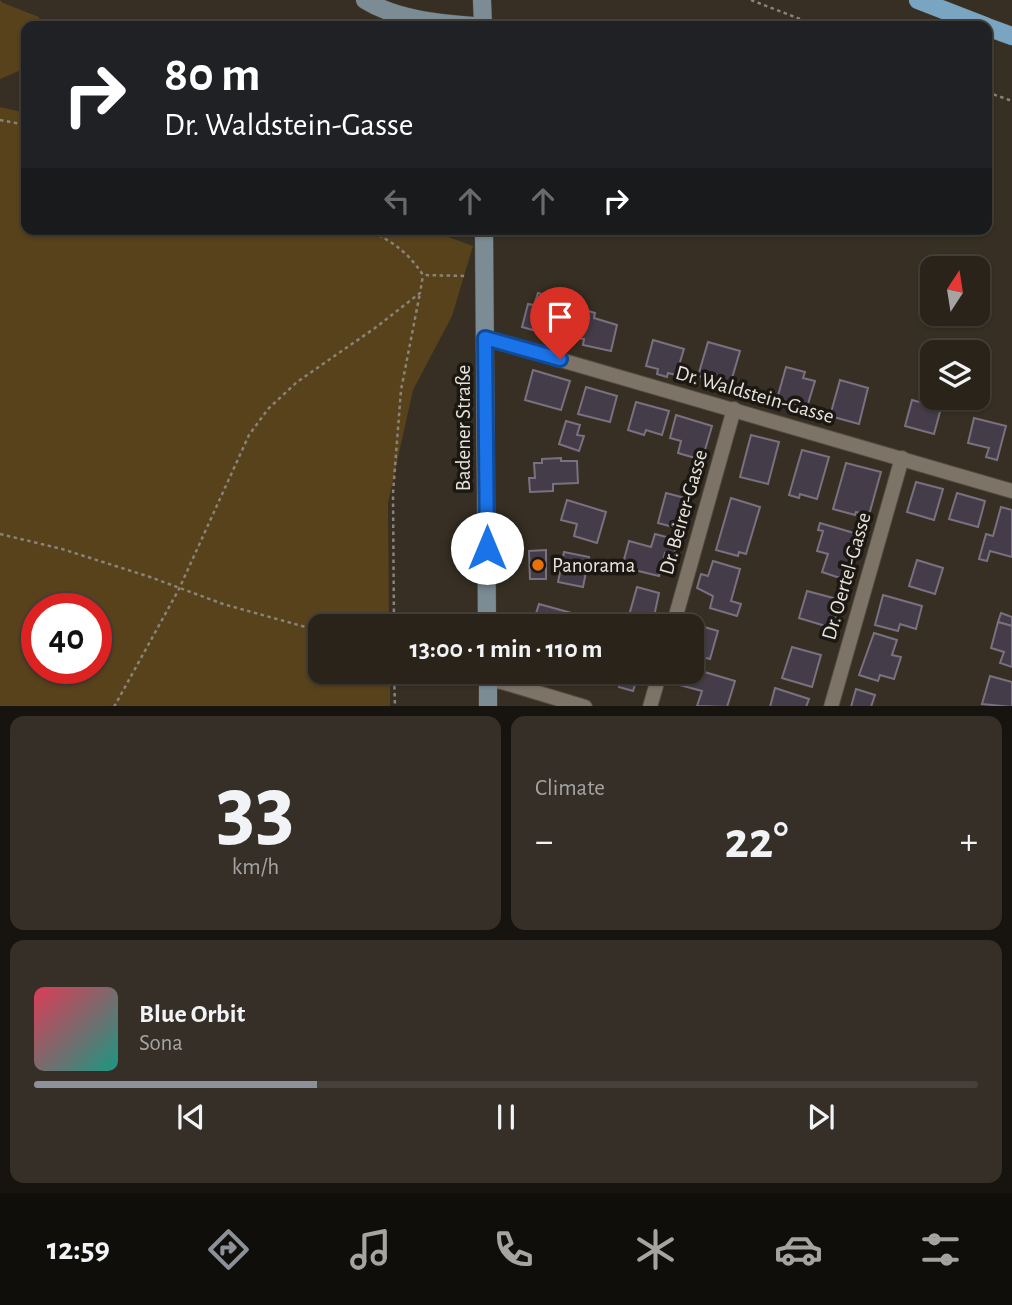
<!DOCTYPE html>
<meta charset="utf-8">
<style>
:root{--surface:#29231a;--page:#352f27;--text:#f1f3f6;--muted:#a5a4a2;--line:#454039;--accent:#8c9099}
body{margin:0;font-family:"Alegreya Sans",sans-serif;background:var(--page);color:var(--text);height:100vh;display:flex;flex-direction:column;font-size:26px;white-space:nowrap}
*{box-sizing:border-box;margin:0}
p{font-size:23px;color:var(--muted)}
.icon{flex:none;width:38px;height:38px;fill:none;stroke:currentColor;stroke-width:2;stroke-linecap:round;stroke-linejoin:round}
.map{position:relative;height:706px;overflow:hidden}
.panel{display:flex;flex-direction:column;gap:10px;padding:10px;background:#17130e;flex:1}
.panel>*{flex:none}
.guide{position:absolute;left:21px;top:21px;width:971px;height:214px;border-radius:14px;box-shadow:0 2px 5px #0004,0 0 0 2px var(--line);background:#202124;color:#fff;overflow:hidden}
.needle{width:46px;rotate:12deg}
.fabs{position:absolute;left:920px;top:256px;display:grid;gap:14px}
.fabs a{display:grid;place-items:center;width:70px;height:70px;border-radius:14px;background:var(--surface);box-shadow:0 2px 5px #0004,0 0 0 2px var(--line);font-size:35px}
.speed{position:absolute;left:21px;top:593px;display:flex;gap:14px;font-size:35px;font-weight:700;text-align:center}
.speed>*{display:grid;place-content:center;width:91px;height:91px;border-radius:50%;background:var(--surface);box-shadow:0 2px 5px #0004,0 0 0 2px var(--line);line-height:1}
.speed .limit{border:10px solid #d22;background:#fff;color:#111}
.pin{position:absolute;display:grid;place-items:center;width:60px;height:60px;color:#fff;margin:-72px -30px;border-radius:50% 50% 50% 0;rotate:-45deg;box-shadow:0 0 7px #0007}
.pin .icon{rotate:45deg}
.me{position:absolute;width:77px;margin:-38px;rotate:0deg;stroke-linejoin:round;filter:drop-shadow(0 0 5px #0008)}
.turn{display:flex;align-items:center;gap:24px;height:147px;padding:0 28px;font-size:32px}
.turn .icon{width:91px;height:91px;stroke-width:2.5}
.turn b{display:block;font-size:49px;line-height:60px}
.lanes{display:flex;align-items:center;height:66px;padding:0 28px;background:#0003;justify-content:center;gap:35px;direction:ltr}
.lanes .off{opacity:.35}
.big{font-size:52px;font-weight:700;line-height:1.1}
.panel .widget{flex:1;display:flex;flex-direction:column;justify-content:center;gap:10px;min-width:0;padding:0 24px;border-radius:14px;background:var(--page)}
.panel .dial{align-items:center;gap:0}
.dial b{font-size:91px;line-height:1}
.song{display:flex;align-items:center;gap:21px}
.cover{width:84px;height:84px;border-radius:10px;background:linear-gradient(135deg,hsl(350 70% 55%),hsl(170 70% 35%))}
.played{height:7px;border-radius:4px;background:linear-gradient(90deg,var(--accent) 30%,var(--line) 30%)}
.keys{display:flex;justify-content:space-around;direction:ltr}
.heat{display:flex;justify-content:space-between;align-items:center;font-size:38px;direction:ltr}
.panel .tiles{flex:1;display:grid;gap:10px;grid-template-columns:1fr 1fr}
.widget:last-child{grid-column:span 2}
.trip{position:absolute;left:308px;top:614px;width:396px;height:70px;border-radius:14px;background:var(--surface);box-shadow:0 2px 5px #0004,0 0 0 2px var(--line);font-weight:700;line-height:70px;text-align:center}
.dock{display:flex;height:112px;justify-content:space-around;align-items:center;background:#100e0a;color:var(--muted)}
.dock .icon{width:49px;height:49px}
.dock .active{color:var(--accent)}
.dock b{font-size:32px;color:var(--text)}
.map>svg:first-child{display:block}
</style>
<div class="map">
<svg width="1012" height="707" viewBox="0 0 1012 707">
<rect width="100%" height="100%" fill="#372f23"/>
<!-- green -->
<g fill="#58421b" fill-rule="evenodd">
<path d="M0,0L3,3L39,17V26H26V68L0,79Z"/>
<path d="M0,107L26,113V229H426L473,246L452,316L413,390L388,503L389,626H320V672H390V706H0ZM37,609H96V668H37Z"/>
</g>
<!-- building -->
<g fill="#443d49" stroke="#79717f" stroke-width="2">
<path d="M538,293L564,300L554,336L522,327L528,304L534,305Z"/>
<path d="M585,310L595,313L594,318L617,325L611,351L583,345L584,339L577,338Z"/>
<path d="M653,340L684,349L676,375L668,373L667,377L657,374L658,369L646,366Z"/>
<path d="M708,342L740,351L730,385L723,383L722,387L707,382L708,378L698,376Z"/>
<path d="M786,367L805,372L803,378L815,381L807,407L777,399Z"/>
<path d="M533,370L570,381L561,410L525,400Z"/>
<path d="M840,380L868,388L859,424L830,416Z"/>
<path d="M586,387L617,396L610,422L578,414Z"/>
<path d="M912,400L941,408L934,434L905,426Z"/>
<path d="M636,402L669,411L662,435L646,430L644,435L628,430Z"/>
<path d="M676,415L712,426L702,460L678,453L681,441L670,438Z"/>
<path d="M974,418L1006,426L997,460L986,457L989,448L968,443Z"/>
<path d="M566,421L580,425L577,435L584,436L579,451L559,444Z"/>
<path d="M751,435L779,442L768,484L740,477Z"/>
<path d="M802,450L829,457L817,499L800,494L799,498L789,495Z"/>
<path d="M561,458V461H577L578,483L553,484V491L530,492L529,478H535L534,463H542V459Z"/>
<path d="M846,463L881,472L869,515L856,512L855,515L833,509Z"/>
<path d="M916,482L943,489L934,520L907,512Z"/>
<path d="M666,493L689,499L681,529L658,523Z"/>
<path d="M957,493L985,501L978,527L949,519Z"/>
<path d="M731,498L760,507L746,554L739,552L738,556L716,550Z"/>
<path d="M567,500L606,512L597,543L574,536L577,524L561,520Z"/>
<path d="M1001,507L1012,510V557L990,551L987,561L979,559L986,534L993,536Z"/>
<path d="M820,523L854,533L853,539L857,541L846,580L822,572L828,554L817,551L823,531L818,530Z"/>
<path d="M655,534L678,540L674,555L665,553L659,576L622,567L629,541L651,547Z"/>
<path d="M546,550V579H530L529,551Z"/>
<path d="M564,552L589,557L583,587L558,582Z"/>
<path d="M917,560L943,568L935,594L909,586Z"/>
<path d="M713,561L740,569L731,601L741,604L737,616L710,608L713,596L697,588L701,574L708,576Z"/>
<path d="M637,587L659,593L652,626H626Z"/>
<path d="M807,591L841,600L832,628L799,618Z"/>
<path d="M883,595L922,606L916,629L900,624L898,631L875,625Z"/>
<path d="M539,604L575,614L571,626H532Z"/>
<path d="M1001,613L1012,617V626L998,622Z"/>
<path d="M998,622L1012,626V667L1000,663L1004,652L991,648Z"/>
<path d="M694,624L718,631L710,659L691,654V635Z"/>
<path d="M874,633L897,640L892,655L901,657L894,679L880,675L878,681L859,675Z"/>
<path d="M792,647L821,655L812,687L782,678Z"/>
<path d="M691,668L735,681L727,707L697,706L702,691L676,684L680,672H691Z"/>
<path d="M608,672H639L633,691L619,687L622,676Z"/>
<path d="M990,676L1012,682V707L982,704Z"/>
<path d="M775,688L809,699L806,707H770Z"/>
<path d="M856,689L875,695L871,707H851Z"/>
</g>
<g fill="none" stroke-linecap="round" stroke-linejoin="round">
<!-- street casing -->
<g stroke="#524c42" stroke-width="16">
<g id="street">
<path d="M485,338L1012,491"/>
<path d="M673,626L734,409"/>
<path d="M488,680L502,682L585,707"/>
<path d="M650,707L660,672"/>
<path d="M831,707L902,458"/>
</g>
</g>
<!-- secondary casing -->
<g stroke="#524c42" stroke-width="19">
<g id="secondary">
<path d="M365,0C395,19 437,23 473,26"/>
<path d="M482,0L483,26"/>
<path d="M484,229L487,626"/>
<path d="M488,672V707"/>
</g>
</g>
<!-- primary casing -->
<g stroke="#524c42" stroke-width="19">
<g id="primary">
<path d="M918,0L985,26"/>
<path d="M987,27L1012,36"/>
</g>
</g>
<!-- path -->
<g stroke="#8a8379" stroke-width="2.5" stroke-dasharray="3.5 3.5" stroke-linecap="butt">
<path d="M751,0L818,26"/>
<path d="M987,92L1012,101"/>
<path d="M0,120L26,125"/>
<path d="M366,229C392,241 407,251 423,275L467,276"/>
<path d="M0,534L62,549L150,577L223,604L320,631"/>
<path d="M394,626L393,493L401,390L420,293"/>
<path d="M394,672L395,707"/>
<path d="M454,672L471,676"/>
<path d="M114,707L179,589L249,435L268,409L297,382L375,328L420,293L423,275"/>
</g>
<!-- street -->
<use href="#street" stroke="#7d7467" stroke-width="14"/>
<!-- secondary -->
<use href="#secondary" stroke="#7c8c94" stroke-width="18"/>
<!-- primary -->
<use href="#primary" stroke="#7aa5c2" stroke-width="18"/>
</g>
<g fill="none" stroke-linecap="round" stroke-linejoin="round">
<!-- route casing -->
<g stroke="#114b97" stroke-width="18">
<path id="route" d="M487,548L485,338L560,359"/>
</g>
<!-- route -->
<use href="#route" stroke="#1a73e8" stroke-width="12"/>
</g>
<!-- markers -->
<circle fill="#e8710a" stroke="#1b1813" stroke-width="2.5" cx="538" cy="565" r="7"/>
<g text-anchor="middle" stroke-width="7" stroke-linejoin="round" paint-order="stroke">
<!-- street labels -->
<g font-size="21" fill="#e7e2da" stroke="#1b1813">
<text transform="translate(755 394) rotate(16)" y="7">Dr. Waldstein-Gasse</text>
<text transform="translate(463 428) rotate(-90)" y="7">Badener Straße</text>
<text transform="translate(683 512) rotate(-74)" y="7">Dr. Beirer-Gasse</text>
<text transform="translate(846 576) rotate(-74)" y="7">Dr. Oertel-Gasse</text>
</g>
<!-- poi labels -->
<g font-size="21" fill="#e7e2da" stroke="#1b1813" text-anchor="start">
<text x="552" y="572">Panorama</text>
</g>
</g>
</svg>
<div class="fabs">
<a><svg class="needle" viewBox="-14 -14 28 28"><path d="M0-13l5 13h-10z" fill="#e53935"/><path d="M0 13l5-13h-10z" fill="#a5a4a2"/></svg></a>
<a><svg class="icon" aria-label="layers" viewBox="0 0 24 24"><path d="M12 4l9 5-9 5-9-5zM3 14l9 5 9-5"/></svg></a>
</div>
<div class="speed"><div class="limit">40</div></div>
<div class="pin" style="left:560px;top:359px;background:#d93025"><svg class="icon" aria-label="arrive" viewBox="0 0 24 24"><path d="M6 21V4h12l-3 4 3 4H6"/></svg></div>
<svg class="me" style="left:487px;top:548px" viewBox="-20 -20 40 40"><circle r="19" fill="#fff"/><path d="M0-13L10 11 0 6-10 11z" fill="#1a73e8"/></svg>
<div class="trip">13:00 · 1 min · 110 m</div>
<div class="guide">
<div class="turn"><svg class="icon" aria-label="right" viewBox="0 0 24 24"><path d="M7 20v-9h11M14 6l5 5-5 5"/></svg><div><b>80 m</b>Dr. Waldstein-Gasse</div></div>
<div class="lanes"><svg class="icon off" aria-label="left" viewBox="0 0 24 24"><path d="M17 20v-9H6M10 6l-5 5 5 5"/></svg><svg class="icon off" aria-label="ahead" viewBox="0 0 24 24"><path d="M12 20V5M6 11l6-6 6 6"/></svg><svg class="icon off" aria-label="ahead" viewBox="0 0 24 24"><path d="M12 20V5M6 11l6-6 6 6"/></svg><svg class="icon" aria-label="right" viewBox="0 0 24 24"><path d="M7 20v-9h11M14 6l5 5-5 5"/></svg></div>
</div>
</div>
<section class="panel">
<div class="tiles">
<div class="widget dial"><b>33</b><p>km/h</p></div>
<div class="widget"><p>Climate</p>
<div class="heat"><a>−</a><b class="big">22°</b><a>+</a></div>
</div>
<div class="widget">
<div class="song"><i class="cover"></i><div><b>Blue Orbit</b><p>Sona</p></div></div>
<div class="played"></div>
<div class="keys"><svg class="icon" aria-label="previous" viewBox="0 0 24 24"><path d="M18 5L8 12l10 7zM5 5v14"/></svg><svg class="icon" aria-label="pause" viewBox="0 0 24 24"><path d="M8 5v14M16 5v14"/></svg><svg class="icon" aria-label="next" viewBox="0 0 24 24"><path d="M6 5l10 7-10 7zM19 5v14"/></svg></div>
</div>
</div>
</section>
<nav class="dock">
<b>12:59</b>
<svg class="icon active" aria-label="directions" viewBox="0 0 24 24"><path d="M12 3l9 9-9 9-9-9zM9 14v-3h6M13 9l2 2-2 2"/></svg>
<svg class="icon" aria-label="music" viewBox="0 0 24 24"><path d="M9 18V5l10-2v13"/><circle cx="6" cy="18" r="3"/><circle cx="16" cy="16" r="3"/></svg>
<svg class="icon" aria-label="phone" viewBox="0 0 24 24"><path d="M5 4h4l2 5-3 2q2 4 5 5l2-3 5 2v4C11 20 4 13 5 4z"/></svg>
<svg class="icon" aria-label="climate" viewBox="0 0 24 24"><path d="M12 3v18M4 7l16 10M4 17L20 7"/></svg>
<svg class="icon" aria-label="car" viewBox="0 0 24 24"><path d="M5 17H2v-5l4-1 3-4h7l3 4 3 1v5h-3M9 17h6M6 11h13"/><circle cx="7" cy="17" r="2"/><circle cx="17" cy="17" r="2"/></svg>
<svg class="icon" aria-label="filters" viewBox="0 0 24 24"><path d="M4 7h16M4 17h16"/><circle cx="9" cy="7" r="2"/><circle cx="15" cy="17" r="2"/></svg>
</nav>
